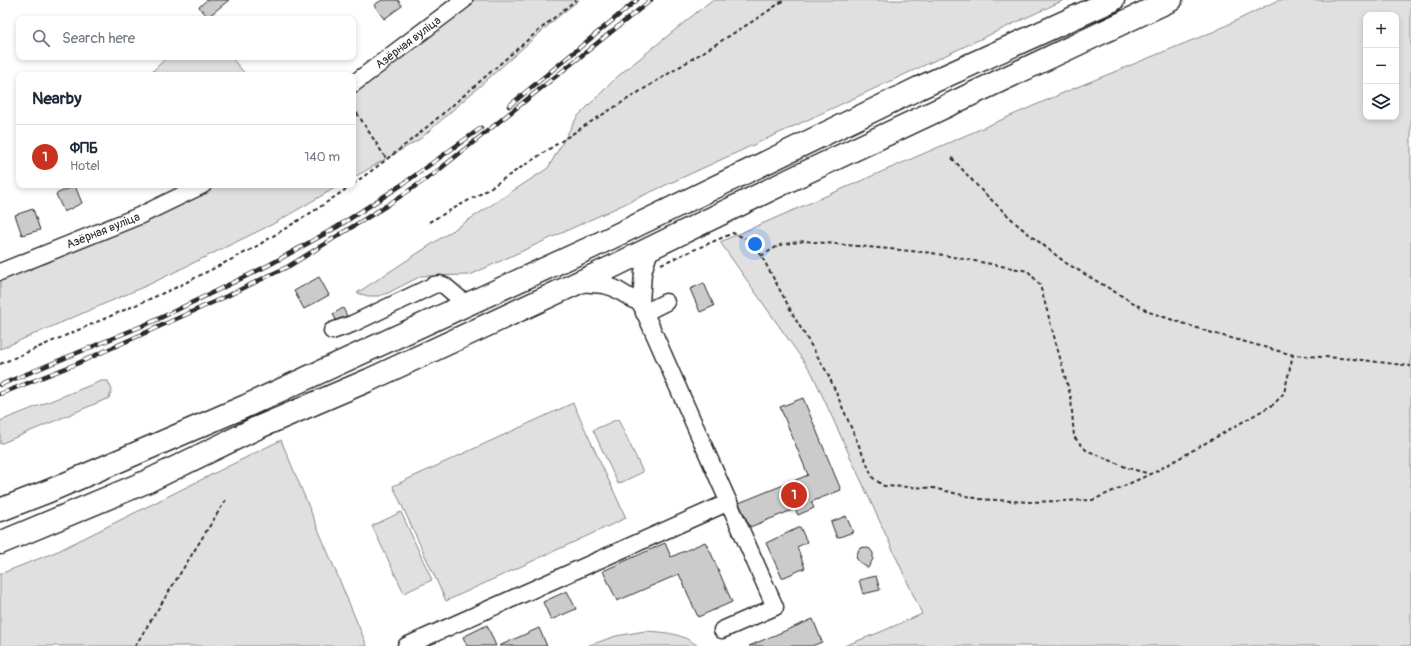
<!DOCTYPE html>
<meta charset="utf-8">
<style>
:root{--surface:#fff;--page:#f6f6f7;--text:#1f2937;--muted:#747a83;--line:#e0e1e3;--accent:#c8321e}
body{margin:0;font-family:Pangolin,sans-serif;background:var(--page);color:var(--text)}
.controls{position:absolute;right:12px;top:12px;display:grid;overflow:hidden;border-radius:8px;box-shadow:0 2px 6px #0003}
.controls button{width:36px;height:36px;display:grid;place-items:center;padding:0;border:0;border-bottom:1px solid var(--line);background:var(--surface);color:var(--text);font:20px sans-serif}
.you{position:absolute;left:755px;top:244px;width:14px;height:14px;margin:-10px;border:3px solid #fff;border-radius:50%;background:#1a73e8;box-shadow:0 0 0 6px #1a73e833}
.badge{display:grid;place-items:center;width:26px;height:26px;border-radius:50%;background:var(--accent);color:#fff;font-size:13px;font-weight:700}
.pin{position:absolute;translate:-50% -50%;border:2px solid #fff;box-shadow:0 1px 4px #0006}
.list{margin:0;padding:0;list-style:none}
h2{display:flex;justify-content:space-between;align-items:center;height:52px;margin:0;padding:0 16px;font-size:17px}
h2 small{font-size:13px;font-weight:400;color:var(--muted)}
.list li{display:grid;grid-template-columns:26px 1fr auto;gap:12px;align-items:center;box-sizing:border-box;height:64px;padding:0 16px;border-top:1px solid var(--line)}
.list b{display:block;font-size:15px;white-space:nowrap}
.list p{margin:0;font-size:13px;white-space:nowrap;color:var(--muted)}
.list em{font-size:13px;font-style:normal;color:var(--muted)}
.icon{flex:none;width:22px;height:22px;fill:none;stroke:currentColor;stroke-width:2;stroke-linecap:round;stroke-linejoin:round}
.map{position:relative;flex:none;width:1411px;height:646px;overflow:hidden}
.search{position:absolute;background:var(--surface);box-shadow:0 2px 6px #0003;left:16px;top:16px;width:340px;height:44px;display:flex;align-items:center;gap:10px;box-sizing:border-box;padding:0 14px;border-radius:8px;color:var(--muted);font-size:15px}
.panel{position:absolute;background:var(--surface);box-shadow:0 2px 6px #0003;left:16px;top:72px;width:340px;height:116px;border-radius:8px}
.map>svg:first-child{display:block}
.green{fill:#e0e0e0;stroke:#868686;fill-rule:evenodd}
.building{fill:#cbcbcb;stroke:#2b2b2b}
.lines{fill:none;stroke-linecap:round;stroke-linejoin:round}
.minor-casing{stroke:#2b2b2b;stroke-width:19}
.highway-casing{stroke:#2b2b2b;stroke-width:25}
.path{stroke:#2b2b2b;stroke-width:2;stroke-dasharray:4 3;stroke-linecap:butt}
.minor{stroke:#fff;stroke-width:16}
.highway{stroke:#fff;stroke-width:22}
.rail-casing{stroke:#2b2b2b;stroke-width:4.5}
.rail{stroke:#fff;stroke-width:3;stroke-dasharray:9;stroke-linecap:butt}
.labels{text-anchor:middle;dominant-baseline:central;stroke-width:3;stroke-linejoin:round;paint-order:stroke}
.street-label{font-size:12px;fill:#2b2b2b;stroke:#fff}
</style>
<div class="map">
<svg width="1411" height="646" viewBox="0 0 1411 646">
<rect width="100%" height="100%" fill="#fff"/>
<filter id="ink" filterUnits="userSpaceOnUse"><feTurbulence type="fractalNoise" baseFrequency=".025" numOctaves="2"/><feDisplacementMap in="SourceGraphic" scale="8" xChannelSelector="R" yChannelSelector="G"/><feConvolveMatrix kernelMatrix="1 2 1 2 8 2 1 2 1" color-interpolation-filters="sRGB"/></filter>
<g filter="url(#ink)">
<path class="green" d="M464 0H579L559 16 420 139 353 178V84Z
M712 0H1064L788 129 470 275 421 276 388 293 379 296H368L357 293 548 168 577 117 618 76Z
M1278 0H1411V646H844L878 633 922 614 812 373 720 242 1077 87 1215 31ZM1366 15H1396V117H1366Z
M169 57H231L246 75H149L164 60Z
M203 185H340L273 224 148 285 0 349V273Z
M101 381H108L112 390 109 398 0 444V421Z
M573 403 626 518 446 601 393 486Z
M618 419 643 472 618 484 593 430Z
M281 440 367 646H0V574L58 551Z
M401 512 432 580 404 593 372 526Z
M645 631C664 632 682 633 698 646H587L616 636Z"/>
<path class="building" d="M207 0H229L208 17 199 7Z
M382 0H398L402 6 384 19 374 5Z
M75 186 82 203 64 212 56 194Z
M33 209 40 230 22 235 15 215Z
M319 277 329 295 304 309 294 291Z
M704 283 714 306 700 312 690 289Z
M343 308 347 316 336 320 333 314Z
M803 398 841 490 811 502 814 508 798 515 795 509 750 527 739 503 808 475 780 407Z
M846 516 853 532 837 538 831 522Z
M800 527 807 542 797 547 805 568 782 578 766 543Z
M705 542 711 553 732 602 698 617 679 574 617 601 603 571 665 543 671 557Z
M864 547 870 549 873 553V559L868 568 859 562 856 557 859 549Z
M876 576 880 590 863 594 859 580Z
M567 591 576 609 551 620 543 602Z
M813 619 822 642 812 646H749Z
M487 625 496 646H467L463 637Z
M539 628 547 646H499Z"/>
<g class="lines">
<defs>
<g id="minor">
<path id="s1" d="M353 84 464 0"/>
<path d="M651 247 643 272 641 304 775 607 722 630"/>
<path id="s2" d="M0 272 139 216 203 185"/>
<path d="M579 283 604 285 614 288 641 304"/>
<path d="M644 313 666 302"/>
<path d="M332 331 352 324 434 285 440 284 445 286 466 304"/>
<path d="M406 646 729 502"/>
</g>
<path id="highway" d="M0 510 49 491 246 406 590 248 919 88 1113 0
M0 543 148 481 257 428 369 380 614 266 794 178 1171 0"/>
</defs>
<use href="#minor" class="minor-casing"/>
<use href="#highway" class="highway-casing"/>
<path class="path" d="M353 107 387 160
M952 158 981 190 1020 227 1066 263 1149 312 1209 332 1293 355 1354 359 1411 366
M353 184C432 129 500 60 576 0
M429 222 482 193 589 123 758 18 784 0
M761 256 780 245 804 241 932 253 1028 271 1040 285 1071 398 1074 437 1086 450 1128 468 1150 474
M661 264 733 233 754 242 796 320 828 374 873 478 884 486 933 488 979 499 1028 502 1093 500 1155 472 1274 404 1284 393 1293 355
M0 364 175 288 252 249 317 209 352 185
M135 646 227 498"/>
<use href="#minor" class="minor"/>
<use href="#highway" class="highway"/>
<defs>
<path id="rail" d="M509 106 637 0
M0 385 154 321 269 265 337 227 403 184 481 128
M0 394 76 364 227 296 289 266 386 206 435 173 651 0"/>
</defs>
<use href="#rail" class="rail-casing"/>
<use href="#rail" class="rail"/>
</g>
</g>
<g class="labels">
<g class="street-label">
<text stroke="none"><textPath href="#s1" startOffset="69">Азёрная вуліца</textPath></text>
<text stroke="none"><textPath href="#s2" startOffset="111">Азёрная вуліца</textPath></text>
</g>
</g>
</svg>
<div class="controls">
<button>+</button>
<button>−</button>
<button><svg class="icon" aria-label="layers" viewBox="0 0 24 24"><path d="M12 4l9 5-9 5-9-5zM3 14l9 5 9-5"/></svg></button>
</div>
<div class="you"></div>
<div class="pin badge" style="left:794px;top:495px">1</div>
<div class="search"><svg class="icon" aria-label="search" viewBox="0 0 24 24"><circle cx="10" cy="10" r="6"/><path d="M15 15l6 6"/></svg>Search here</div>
<section class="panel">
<h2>Nearby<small></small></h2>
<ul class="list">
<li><span class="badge">1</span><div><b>ФПБ</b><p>Hotel</p></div><em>140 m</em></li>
</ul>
</section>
</div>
